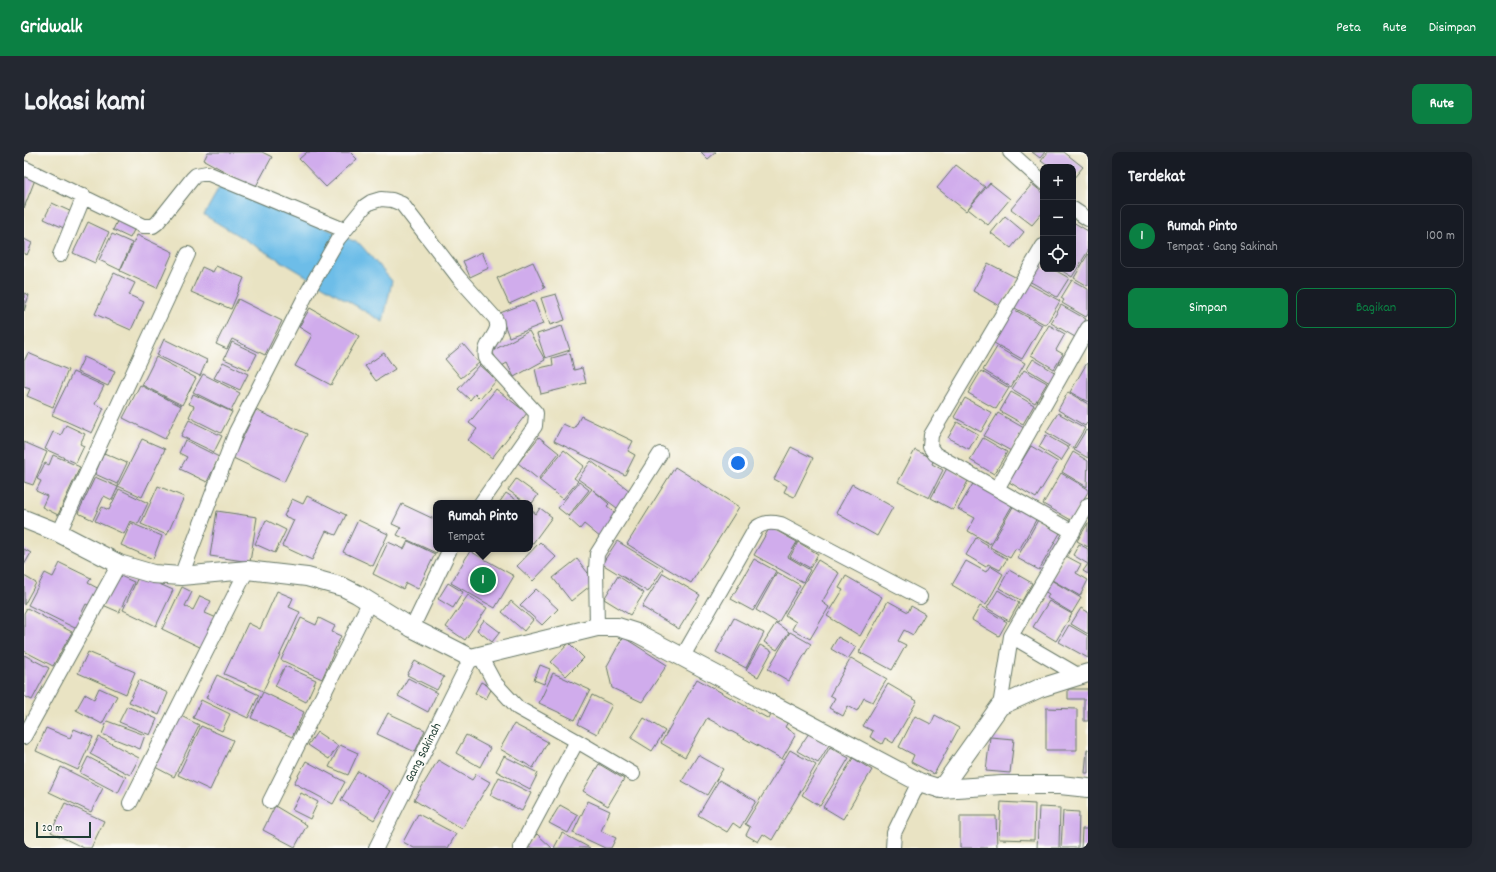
<!DOCTYPE html>
<html lang="id">
<meta charset="utf-8">
<style>
:root{--surface:#171b24;--page:#242831;--text:#f1f3f6;--muted:#9ea1a6;--line:#363941;--accent:#0b8043}
body{margin:0;font-family:Dekko,sans-serif;background:var(--page);color:var(--text)}
.controls{position:absolute;right:12px;top:12px;display:grid;overflow:hidden;border-radius:8px;box-shadow:0 4px 16px #0002}
.controls button{width:36px;height:36px;display:grid;place-items:center;padding:0;border:0;border-bottom:1px solid var(--line);background:var(--surface);color:var(--text);font:20px sans-serif}
.scale{position:absolute;left:12px;bottom:10px;width:55px;box-sizing:border-box;padding-left:4px;border:2px solid #1f3d34;border-top:0;font-size:11px;line-height:14px;white-space:nowrap;color:#1f3d34;-webkit-text-stroke:3px #fdfcf7;paint-order:stroke}
.you{position:absolute;left:714px;top:311px;width:14px;height:14px;margin:-10px;border:3px solid #fff;border-radius:50%;background:#1a73e8;box-shadow:0 0 0 6px #1a73e833}
.badge{display:grid;place-items:center;width:26px;height:26px;border-radius:50%;background:var(--accent);color:#fff;font-size:13px;font-weight:700}
.pin{position:absolute;translate:-50% -50%;border:2px solid #fff;box-shadow:0 1px 4px #0006}
.popup{position:absolute;left:409px;top:348px;width:100px;height:52px;box-sizing:border-box;display:grid;place-content:center;border-radius:8px;background:var(--surface);filter:drop-shadow(0 1px 3px #0005);font-size:13px;white-space:nowrap;color:var(--muted)}
.popup b{font-size:15px;color:var(--text)}
.popup::after{content:'';position:absolute;left:50%;top:100%;margin-left:-8px;border:8px solid transparent;border-top-color:var(--surface)}
.list{margin:0;padding:0;list-style:none}
h2{display:flex;justify-content:space-between;align-items:center;height:52px;margin:0;padding:0 16px;font-size:17px}
h2 small{font-size:13px;font-weight:400;color:var(--muted)}
.list li{display:grid;grid-template-columns:26px 1fr auto;gap:12px;align-items:center;box-sizing:border-box;height:64px;margin:0 8px 8px;padding:0 8px;border:1px solid var(--line);border-radius:8px}
.list b{display:block;font-size:15px;white-space:nowrap}
.list p{margin:0;font-size:13px;white-space:nowrap;color:var(--muted)}
.list em{font-size:13px;font-style:normal;color:var(--muted)}
.actions{display:flex;gap:8px;padding:12px 16px}
.actions a{flex:1;padding:9px 0;border:1px solid var(--accent);border-radius:8px;text-align:center;font-size:14px;color:var(--accent)}
.actions .main{background:var(--accent);color:#fff}
.icon{flex:none;width:22px;height:22px;fill:none;stroke:currentColor;stroke-width:2;stroke-linecap:round;stroke-linejoin:round}
.map{position:relative;flex:none;width:1064px;height:696px;overflow:hidden;border-radius:8px}
header{display:flex;align-items:center;gap:24px;box-sizing:border-box;height:56px;padding:0 20px;background:var(--accent);color:#fff}
header strong{font-size:19px}
nav{display:flex;gap:22px;margin-inline-start:auto;font-size:14px}
.intro{display:flex;align-items:center;justify-content:space-between;box-sizing:border-box;height:96px;padding:0 24px}
h1{margin:0;font-size:28px}
.button{padding:10px 18px;border-radius:8px;background:var(--accent);color:#fff;font-size:14px;font-weight:700}
main{display:flex;gap:24px;padding:0 24px}
aside{flex:1;background:var(--surface);border-radius:8px;box-shadow:0 4px 16px #0002}
.map>svg:first-child{display:block}
.water{fill:#6dbde8;stroke:#467d8e}
.building{fill:#d0acec}
.lines{fill:none;stroke-linecap:round;stroke-linejoin:round}
.minor-casing{stroke:#676;stroke-width:16}
.tertiary-casing{stroke:#676;stroke-width:20}
.minor{stroke:#fff;stroke-width:14}
.tertiary{stroke:#fff;stroke-width:18}
.labels{text-anchor:middle;dominant-baseline:central;stroke-width:3;stroke-linejoin:round;paint-order:stroke}
.street-label{font-size:13px;fill:#1f3d34;stroke:#fdfcf7}
</style>
<header>
<strong>Gridwalk</strong>
<nav><a>Peta</a><a>Rute</a><a>Disimpan</a></nav>
</header>
<div class="intro"><h1>Lokasi kami</h1><a class="button">Rute</a></div>
<main>
<div class="map">
<svg width="1064" height="696" viewBox="0 0 1064 696">
<rect width="100%" height="100%" fill="#fdfcf7"/>
<filter id="ink" filterUnits="userSpaceOnUse"><feTurbulence type="fractalNoise" baseFrequency=".025" numOctaves="2"/><feDisplacementMap in="SourceGraphic" scale="8" xChannelSelector="R" yChannelSelector="G"/><feConvolveMatrix kernelMatrix="1 2 1 2 8 2 1 2 1" color-interpolation-filters="sRGB"/></filter>
<filter id="wash" filterUnits="userSpaceOnUse"><feTurbulence type="fractalNoise" baseFrequency=".012" numOctaves="4" result="noise"/><feDisplacementMap in="SourceGraphic" scale="16" xChannelSelector="R" yChannelSelector="G"/><feGaussianBlur stdDeviation="0.9" result="paint"/><feColorMatrix in="noise" values="0 0 0 0 0 0 0 0 0 0 0 0 0 0 0 0 0 1.4 0 .05"/><feComposite in="paint" operator="in"/></filter>
<g filter="url(#wash)">
<rect width="100%" height="100%" fill="#e9e3c3"/>
<path class="water" d="M199 29 336 92 368 129 359 170 180 63Z"/>
<g id="blocks">
<path class="building" d="M184 0H238L248 5 231 36 180 8Z
M283 0H326L333 7 302 35 275 7Z
M677 0H692L684 7Z
M1008 0H1021L1016 6Z
M1024 0H1040L1059 15 1049 27V15H1025L1017 9Z
M932 13 961 35 942 59 913 36Z
M0 20 12 25 0 56Z
M966 31 986 47 964 73 944 57Z
M1008 32 1019 41V60L1008 73 987 57Z
M28 51 50 61 42 77 20 67Z
M981 64 1000 80 987 96 967 81Z
M94 67 111 76 106 86 89 78Z
M64 70 85 80 71 111 49 101Z
M1049 70 1064 79V99L1048 125 1035 117H1049Z
M88 82 108 91 96 118 75 108Z
M113 83 149 100 133 136 96 119Z
M0 87 8 91 3 103 0 102Z
M458 100 465 116 446 125 439 109Z
M1064 102V134L1050 126Z
M509 110 521 136 485 152 473 126Z
M1016 110 1019 111V117H1029L1045 126 1033 145 1005 129Z
M964 111 993 126 977 155 949 139Z
M192 114 220 126 207 157 167 140 178 115 189 120Z
M90 121 111 131 105 143 120 150 107 178 71 162Z
M1048 128 1064 137V162L1062 165 1038 151 1040 148 1037 146Z
M1003 131 1036 149 1022 173 989 155Z
M0 141 5 143 0 159Z
M532 142 541 168 526 173 517 146Z
M214 147 258 169 241 203 208 187 203 197 192 192Z
M510 148 519 172 485 185 476 161Z
M1037 153 1062 167 1051 185 1027 171Z
M286 156 335 184 307 233 271 214 288 183 275 175Z
M989 157 1018 173 998 207 970 191Z
M1025 173 1041 182 1032 198 1039 202 1030 217 1007 203Z
M538 174 546 198 521 206 513 182Z
M505 179 521 208 490 225 483 211 476 215 468 199Z
M140 187 183 208 176 224 133 203Z
M208 190 233 202 225 218 200 207Z
M439 192 455 211 437 226 421 207Z
M973 195 1001 211 987 235 959 218Z
M4 201 44 218 29 255 3 244 6 237 0 235V209Z
M360 201 371 217 352 229 341 214Z
M546 201 550 218 558 216 562 231 517 242 511 217 529 213 528 206Z
M60 205 91 219 84 234 53 220Z
M132 205 172 226 158 253 118 233Z
M1009 207 1032 221 1026 231 1003 217Z
M199 210 224 222 216 238 190 226Z
M1063 211 1064 212V250L1046 240Z
M456 213 473 228 456 247 451 242 446 248 434 237Z
M1000 218 1023 231 1011 251 988 237Z
M957 219 985 236 972 257 944 241Z
M49 220 80 234 71 252 80 256 68 281 28 263Z
M179 222 216 241 207 259 169 240Z
M116 233 157 254 141 287 99 266Z
M472 237 503 261 468 306 444 288 453 277 445 271Z
M987 240 1010 253 999 272 976 259Z
M1044 240 1064 252V269L1061 274 1034 258Z
M169 242 208 260 197 281 165 265 170 254 165 252Z
M941 246 968 261 957 280 930 265Z
M232 258 283 282 260 330 209 306Z
M974 261 1000 276 987 299 960 284Z
M1034 261 1061 276 1049 296 1022 280Z
M557 264 609 289 604 299 611 303 601 323 530 289 539 272 550 277Z
M165 268 198 284 190 300 157 284Z
M933 270 954 282 945 297 924 286Z
M42 273 61 282 56 292 60 294 52 311 21 297 29 280 37 283Z
M1062 278 1064 279V306L1050 298Z
M1022 283 1045 296 1037 309 1015 295Z
M515 285 535 301 514 327 494 311Z
M959 286 983 300 970 322 946 308Z
M118 287 141 297 118 345 94 334Z
M161 288 195 305 183 330 156 317 163 305 155 301Z
M0 290 23 300 9 333 0 330Z
M1007 294 1034 310 1012 346 985 330Z
M767 295 789 306 770 345 760 340 763 334 750 327Z
M540 298 560 314 550 326 554 329 539 347 515 328Z
M891 298 910 307 908 312 919 318 905 346 874 330Z
M1049 300 1064 309 1063 335 1038 320Z
M80 301 103 311 93 332 71 322Z
M29 303 56 315 34 363 18 355 23 344 12 339 17 329 13 327 21 311 25 313Z
M567 309 610 342 597 359 569 338 585 352 583 354 595 364 577 386 560 372 556 377 544 366 568 337 554 327Z
M651 315 715 355 667 431 603 392Z
M923 316 945 327 929 358 907 346Z
M1037 321 1064 337V340L1047 368 1019 352Z
M71 325 94 335 88 348 80 344 69 368 54 361Z
M492 327 514 343 506 354V351H502L484 338Z
M555 330 565 338 544 364 534 356Z
M950 330 989 352 966 392 944 379 951 366 934 357Z
M828 332 869 355 853 384 812 361Z
M134 334 160 345 143 383 117 372Z
M95 337 124 351 114 372 106 369 100 382 71 369 78 355 85 358Z
M482 341 497 351H475Z
M283 344 322 363 312 383 302 379 288 408 258 394 270 368 260 364 268 347 279 352Z
M378 352 412 368V397H414L412 401 373 383 377 376 368 372Z
M990 353 1013 366 995 398 992 396 986 406 966 395Z
M516 356 528 365 506 395V357L512 362Z
M193 359 233 365 226 410 186 404Z
M242 368 262 378 251 401 231 392Z
M334 368 364 382 349 414 319 400Z
M1014 368 1036 381 1015 418 993 406Z
M107 371 138 384 129 407 97 393Z
M1064 371V395L1053 389Z
M746 375 773 390 764 405 786 418 779 430 730 403Z
M952 386 964 393 963 395 983 407 976 418 964 412 962 415 942 403Z
M384 389 411 402 394 437 382 431 379 437 349 422 364 390 380 397Z
M593 389 639 417 624 440 578 412Z
M516 390 532 405 509 429 493 414Z
M774 390 794 402 786 416 766 405Z
M1055 392 1064 397V422L1059 419 1064 412 1049 403Z
M0 397 7 401 0 413Z
M446 399 490 424 471 456 427 431Z
M1042 404 1057 412 1052 421 1064 428 1056 444 1028 428Z
M553 407 571 430 547 449 529 426Z
M730 407 752 419 729 459 707 447Z
M794 408 815 421 798 450 805 455 786 487 768 477 772 470 761 463Z
M942 409 962 420 966 414 979 422 962 453 928 433Z
M36 411 67 426 64 431 77 438 68 455 62 452 55 466 60 468 55 478 4 453 21 421 29 425Z
M985 418 1008 431 998 449 975 436Z
M753 420 776 433 754 471 732 458Z
M639 421 676 443 655 477 618 455Z
M94 423 110 430 95 460 79 453Z
M115 423 149 438 132 474 99 458Z
M0 424 12 431 0 453Z
M594 424 620 441 606 463 580 447Z
M822 424 858 445 836 484 803 464 819 438 815 436Z
M1027 428 1057 446 1048 461 1023 446 1025 442 1020 439Z
M424 431 439 440 429 456 414 447Z
M158 435 168 440 161 454 169 458 176 444 187 449 181 461 195 467 180 497 138 477Z
M512 437 534 457 518 473 496 453Z
M974 438 995 451 985 469 963 456Z
M253 439 269 446 265 455 276 460 239 539 200 522 224 471 236 477Z
M444 443 463 456 441 488 422 475Z
M487 449 509 468 500 479 478 460Z
M864 449 884 460 887 454 901 462 889 483 880 478 874 489 882 493 868 518 835 500Z
M1025 449 1048 462 1032 489 1009 475Z
M956 454 983 470 975 484 948 468Z
M3 456 48 480 29 514 0 499V461Z
M1057 456 1064 460V482L1047 472Z
M277 466 292 473 295 466 311 474 308 480 317 484 298 527 257 508Z
M710 466 740 481 722 516 692 500Z
M460 468 476 480 468 490 453 478Z
M752 471 765 480 753 498 740 490Z
M1045 473 1064 484V506L1035 490Z
M766 480 787 492 765 529 744 517Z
M599 485 643 513 618 550 588 536 583 514Z
M814 485 832 495 824 507 807 497Z
M545 491 560 506 542 524 527 510Z
M736 493 748 499 734 525 722 518Z
M64 500 111 520 102 542 54 521Z
M0 503 25 516 8 548 0 544Z
M827 506 863 527 849 550 840 546 833 559 824 554 819 564 805 556 811 546 806 543Z
M391 509 420 525 413 538 383 523Z
M516 513 526 517 520 532 510 528Z
M261 514 292 528 282 550 251 534Z
M529 521 566 538 551 568 515 551Z
M193 523 235 543 224 566 182 546Z
M384 526 413 541 404 560 374 544Z
M673 527 745 567 748 561 764 570 761 575 772 582 758 607 683 566 661 605 637 591Z
M115 528 144 541 135 563 105 550Z
M457 530 468 536 462 547 451 541Z
M864 532 893 549 869 591 861 586 858 592 846 585 849 579 839 574Z
M75 536 93 544 78 572 52 558 61 542 70 547Z
M1044 537H1064V569H1060V547H1044Z
M239 540 280 560 268 585 227 566Z
M568 543 588 553 573 582 554 572Z
M177 548 206 562 198 579 169 566Z
M103 554 133 567 126 583 95 570Z
M1022 556 1053 557V598H1022Z
M364 561 401 578 391 600 353 582Z
M155 563 175 573 150 625 131 615Z
M911 563 935 576 910 622 887 610 890 603 875 595 891 564 907 572Z
M620 566 641 579 628 599 607 586Z
M83 569 121 583 116 597 78 582Z
M490 572 524 590 509 616 476 597Z
M177 574 209 588 186 638 154 623Z
M22 576 46 586 50 577 69 585 54 618 12 599Z
M293 580 314 594 305 607 284 593Z
M785 581 805 593 794 611 773 599Z
M442 583 466 596 456 615 432 601Z
M75 585 115 606 106 623 66 602Z
M966 585 990 587 986 621 962 619Z
M316 593 334 601 324 623 305 615Z
M806 595 825 606 796 654 778 643Z
M1063 597H1064V621H1061Z
M766 598 792 613 748 688 739 682 734 690 722 683 726 675 721 672Z
M674 603 699 617 683 643 658 629Z
M480 604 514 621 506 637 472 619Z
M64 605 102 625 94 641 56 621Z
M829 606 848 618 819 667 799 655Z
M414 608 448 628 452 622 466 630 438 677 390 648Z
M282 609 321 630 309 652 270 631Z
M575 612 600 627 584 654 559 639Z
M37 615 79 636 67 660 25 640Z
M334 619 367 639 350 668 317 648Z
M475 625 507 641 498 659 466 643Z
M695 628 732 649 716 676 709 671 703 680 674 663Z
M277 641 294 650 286 667 268 658Z
M564 649 586 659 577 679 592 686 587 696H581L549 681Z
M977 650 1011 652 1010 688 975 687Z
M41 651 80 669 67 696H60L27 680Z
M536 653 554 663 544 681 525 671Z
M251 654 283 673 271 695 239 678Z
M1015 655 1036 656 1035 696H1013Z
M1039 659 1055 660 1054 696H1037Z
M394 662 432 682 424 696H390L379 690Z
M936 664H972L973 696H936Z
M1058 677H1064V696H1057Z
M538 681 566 696H530Z
M513 682 528 696H500Z"/>
</g>
</g>
<g filter="url(#ink)">
<use href="#blocks" fill-opacity="0" stroke="#676" stroke-width="1"/>
<g class="lines">
<defs>
<path id="minor" d="M986 0 1019 30
M0 16 119 74H129L133 71 168 27 172 23 183 21 320 78
M1049 57 1064 67
M1019 94 907 283 906 295 911 302 1049 380
M36 103 60 44
M973 337 1064 176
M35 381 164 102
M157 424 212 280 283 141 314 87 341 54 347 50 357 47 368 48 378 52 435 126 471 166C480 181 458 190 462 206L512 261 511 274 457 351
M573 475 572 417 573 402 636 302
M388 476 426 397
M987 484 1057 525
M456 504 470 530 494 556 553 589 496 696
M659 504 732 376C740 370 747 370 757 372L896 445
M976 554 987 484 1064 353
M0 585 95 412
M553 589 609 622
M246 649 346 449
M106 651 223 418
M352 696 447 506
M869 696 870 681 895 630"/>
<path id="tertiary" d="M0 367 35 381 95 412 129 422 157 424 223 418 283 425 319 435 333 442 388 476 447 506 573 475H594L613 481 895 630 917 637 978 633H1036L1064 636
M917 637 976 554 1016 536 1064 521"/>
</defs>
<use href="#minor" class="minor-casing"/>
<use href="#tertiary" class="tertiary-casing"/>
<use href="#minor" class="minor"/>
<use href="#tertiary" class="tertiary"/>
</g>
</g>
<g class="labels">
<g class="street-label">
<text transform="translate(400 601) rotate(-63)">Gang Sakinah</text>
</g>
</g>
</svg>
<div class="controls">
<button>+</button>
<button>−</button>
<button><svg class="icon" aria-label="locate" viewBox="0 0 24 24"><circle cx="12" cy="12" r="6"/><path d="M12 2v4M12 18v4M2 12h4M18 12h4"/></svg></button>
</div>
<div class="scale">20 m</div>
<div class="you"></div>
<div class="pin badge" style="left:459px;top:428px">1</div>
<div class="popup"><b>Rumah Pinto</b>Tempat</div>
</div>
<aside>
<h2>Terdekat<small></small></h2>
<ul class="list">
<li><span class="badge">1</span><div><b>Rumah Pinto</b><p>Tempat · Gang Sakinah</p></div><em>100 m</em></li>
</ul>
<div class="actions"><a class="main">Simpan</a><a>Bagikan</a></div>
</aside>
</main>
